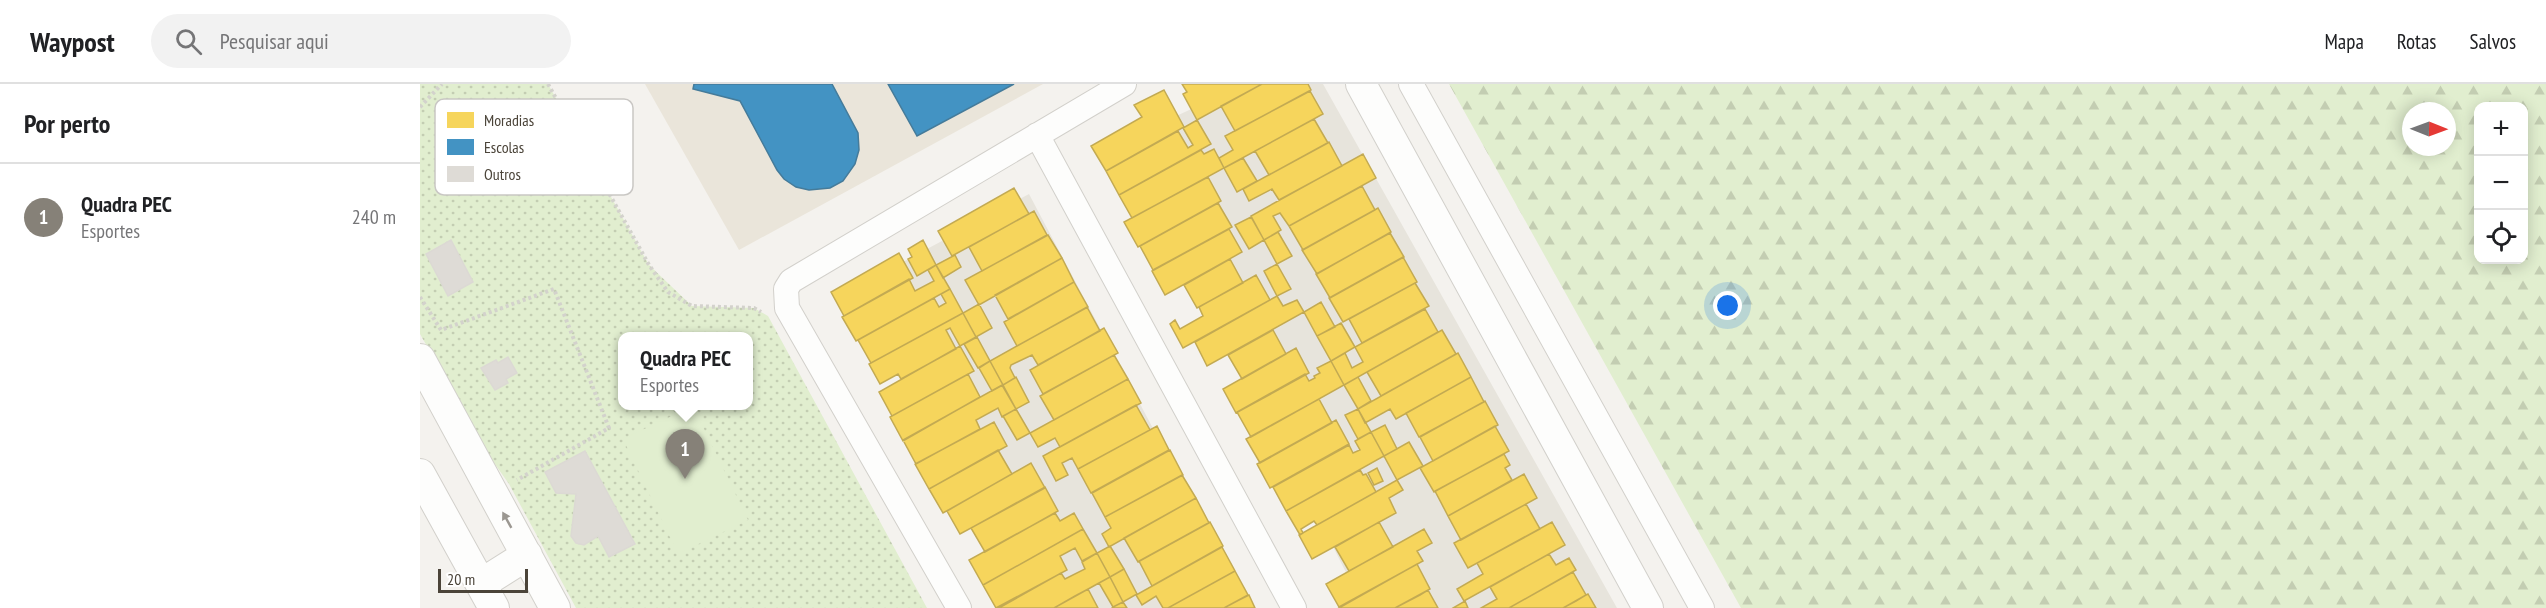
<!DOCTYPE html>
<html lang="pt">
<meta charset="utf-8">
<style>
:root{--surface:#fff;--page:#f2f2f2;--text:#202124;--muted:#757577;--line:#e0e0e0;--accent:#868178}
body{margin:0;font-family:"PT Sans Narrow",sans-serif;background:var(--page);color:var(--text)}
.controls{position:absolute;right:18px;top:18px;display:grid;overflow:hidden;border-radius:12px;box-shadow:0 3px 15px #0003}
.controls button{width:54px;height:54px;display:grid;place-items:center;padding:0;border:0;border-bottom:2px solid var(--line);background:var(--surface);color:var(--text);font:30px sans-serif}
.compass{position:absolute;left:1982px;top:18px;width:54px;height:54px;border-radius:50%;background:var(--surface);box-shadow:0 3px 15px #0003;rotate:91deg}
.scale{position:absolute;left:18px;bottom:15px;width:90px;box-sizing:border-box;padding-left:6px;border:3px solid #4b4439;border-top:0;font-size:16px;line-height:21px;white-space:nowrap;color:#4b4439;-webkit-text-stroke:4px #fff;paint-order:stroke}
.you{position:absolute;left:1308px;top:222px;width:21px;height:21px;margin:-15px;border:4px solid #fff;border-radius:50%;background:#1a73e8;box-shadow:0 0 0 9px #1a73e833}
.badge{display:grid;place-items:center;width:39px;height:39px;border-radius:50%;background:var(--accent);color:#fff;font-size:20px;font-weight:700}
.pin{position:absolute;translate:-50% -50px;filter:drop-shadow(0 2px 3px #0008)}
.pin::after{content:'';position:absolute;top:32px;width:21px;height:18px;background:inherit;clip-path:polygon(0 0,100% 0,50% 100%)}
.popup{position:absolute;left:198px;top:248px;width:135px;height:78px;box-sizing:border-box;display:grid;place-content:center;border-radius:12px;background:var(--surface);filter:drop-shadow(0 2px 4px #0005);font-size:20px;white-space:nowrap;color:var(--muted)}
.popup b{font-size:22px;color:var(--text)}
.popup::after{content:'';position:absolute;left:50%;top:100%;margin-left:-12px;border:12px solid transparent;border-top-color:var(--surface)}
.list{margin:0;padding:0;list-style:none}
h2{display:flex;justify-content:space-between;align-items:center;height:78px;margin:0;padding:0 24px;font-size:26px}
h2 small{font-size:20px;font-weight:400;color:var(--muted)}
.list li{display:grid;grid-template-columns:39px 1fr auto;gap:18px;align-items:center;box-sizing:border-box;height:108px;padding:0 24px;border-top:2px solid var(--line)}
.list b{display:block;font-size:22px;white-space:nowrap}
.list p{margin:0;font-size:20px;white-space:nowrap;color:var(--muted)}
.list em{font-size:20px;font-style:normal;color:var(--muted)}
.icon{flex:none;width:33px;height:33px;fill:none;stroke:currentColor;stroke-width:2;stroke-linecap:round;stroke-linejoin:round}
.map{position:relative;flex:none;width:2126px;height:524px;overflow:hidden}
header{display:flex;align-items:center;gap:36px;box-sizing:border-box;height:84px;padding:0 30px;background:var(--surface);border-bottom:2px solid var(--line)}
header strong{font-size:28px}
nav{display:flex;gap:33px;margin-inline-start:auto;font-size:21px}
.search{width:420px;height:54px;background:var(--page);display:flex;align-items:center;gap:15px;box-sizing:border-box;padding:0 21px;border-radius:33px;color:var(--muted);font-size:22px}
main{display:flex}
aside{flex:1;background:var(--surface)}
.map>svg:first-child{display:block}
.residential{fill:#e7e4dc}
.education{fill:#eae5da}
.grass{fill:url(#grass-dots);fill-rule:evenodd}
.forest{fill:url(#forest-firs);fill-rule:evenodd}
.garden{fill:#e1eecf}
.homes{fill:#f6d55c;stroke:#c3aa52;stroke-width:1.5}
.schools{fill:#4393c3;stroke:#457b9a;stroke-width:1.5}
.building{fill:#dedbd6;stroke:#dcd9d4;stroke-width:1.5}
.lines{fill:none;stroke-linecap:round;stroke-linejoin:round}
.minor-casing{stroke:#d2d0cb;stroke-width:26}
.tertiary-casing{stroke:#d2d0cb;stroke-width:32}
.path{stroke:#d3d2cc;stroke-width:4;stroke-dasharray:3 3;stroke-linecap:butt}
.minor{stroke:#fdfdfc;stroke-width:24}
.tertiary{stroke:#fdfdfc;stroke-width:30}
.oneway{fill:#9b9791}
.key{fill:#fff;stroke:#c9c7c4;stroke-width:1.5}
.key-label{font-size:16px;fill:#4b4439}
</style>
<header>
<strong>Waypost</strong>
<div class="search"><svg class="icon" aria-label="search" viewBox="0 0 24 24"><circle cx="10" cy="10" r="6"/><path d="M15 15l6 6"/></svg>Pesquisar aqui</div>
<nav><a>Mapa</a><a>Rotas</a><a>Salvos</a></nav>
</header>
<main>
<aside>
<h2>Por perto<small></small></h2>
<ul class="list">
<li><span class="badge">1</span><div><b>Quadra PEC</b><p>Esportes</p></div><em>240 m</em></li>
</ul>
</aside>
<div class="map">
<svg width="2126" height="524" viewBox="0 0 2126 524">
<defs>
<pattern id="grass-dots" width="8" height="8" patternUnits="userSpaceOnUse" patternTransform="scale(1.5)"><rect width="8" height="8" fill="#e1eecf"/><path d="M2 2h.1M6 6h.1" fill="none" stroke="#c3cdb2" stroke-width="1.8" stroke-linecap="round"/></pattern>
<pattern id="forest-firs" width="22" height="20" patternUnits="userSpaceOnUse" patternTransform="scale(1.5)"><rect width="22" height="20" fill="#e1eecf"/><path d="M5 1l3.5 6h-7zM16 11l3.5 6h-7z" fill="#c3cdb2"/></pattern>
</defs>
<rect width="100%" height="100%" fill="#f4f2ee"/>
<path class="residential" d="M825 0H903L1197 524H944L707 55Z
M609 110 828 524H609L444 199Z"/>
<path class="education" d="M225 0H623L319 166Z"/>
<path class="grass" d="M0 0H128L229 181 272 222 334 224 348 232 507 524H156L89 400 72 376 0 250ZM202 252H328V322H202Z"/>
<path class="forest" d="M1029 0H2126V524H1321ZM2058 22H2104V176H2058ZM1991 27H2027V63H1991Z"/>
<path class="garden" d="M273 322 328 436 258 470 203 355Z"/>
<path class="homes" d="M762 0H842L777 36 763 10 767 8Z
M842 0H888L891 6 815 47 801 22Z
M744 6 764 43 686 87 671 62 722 33 714 21Z
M890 7 903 30 804 84 799 74 813 66 805 52Z
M894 35 908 59 849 91 835 67Z
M777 36 791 60 699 111 686 87 758 47 768 64 773 61 763 44Z
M909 58 922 82 859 116 852 105 829 117 823 105Z
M794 65 804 84 712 134 699 111 781 66 784 70Z
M943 70 956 94 869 142 860 129 853 132 861 146 844 156 831 132Z
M823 74 837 97 817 108 804 84Z
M788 93 801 117 718 163 704 138Z
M942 102 955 126 883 166 869 142Z
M594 104 609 130 532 172 518 147Z
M798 119 812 143 733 186 720 162Z
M958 124 971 148 897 190 882 166Z
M614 127 627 151 562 187 549 163Z
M831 133 844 156 829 165 815 141Z
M809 145 822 168 745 211 732 187Z
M858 148 872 172 857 180 844 156Z
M970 149 984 173 910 214 896 190Z
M628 151 642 174 559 221 545 196Z
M503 156 516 181 497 192 488 175 492 173 488 165Z
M479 169 493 194 424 232 411 208Z
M535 171 541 183 523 194 516 181Z
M983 173 997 198 923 238 909 214Z
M642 174 654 198 588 235 575 211Z
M810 175 823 199 777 224 764 201Z
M857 180 871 205 857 212 844 187Z
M516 181 530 205 436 257 422 233 489 195 495 207 514 197 508 186Z
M836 191 850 216 763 264 750 240 755 236 760 245 783 232 779 223Z
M654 198 668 223 597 262 584 238Z
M995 199 1009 222 942 259 929 235Z
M530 205 543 229 451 279 438 256 514 214 519 223 526 219 521 210Z
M857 212 863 222 877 216 884 228 787 282 775 258Z
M901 218 915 243 897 252 884 228Z
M559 220 572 244 556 253 543 229Z
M667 223 680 247 618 281 612 271 591 281 590 284 595 294 583 301 570 277Z
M1005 225 1018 248 924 301 911 277 925 269 932 284 943 278 935 263Z
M543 229 556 253 540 262 530 244 526 246 536 265 481 295 478 290 460 300 449 280Z
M921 239 935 263 911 277 897 252Z
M684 244 698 269 623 310 610 286Z
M853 246 866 270 822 295 808 271Z
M1022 246 1036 270 961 312 947 288Z
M557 253 570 277 558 284 544 260Z
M540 262 554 287 472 332 459 308Z
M876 264 889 289 816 329 803 305Z
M1038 269 1051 293 976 335 970 325 945 339 938 325Z
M694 271 708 295 634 336 620 312Z
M570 277 583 301 572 307 559 284Z
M911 277 924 301 831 353 817 328 885 290 889 297 895 294 894 292 900 289 897 284Z
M548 290 560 313 483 357 470 333Z
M596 293 609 318 596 325 583 301Z
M938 293 951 317 938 325 924 301Z
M1051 293 1064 318 999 353 986 329Z
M708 295 721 319 640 363 635 354 618 363 610 349Z
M582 301 596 325 582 333 578 324 556 336 560 345 496 380 483 356Z
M899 315 912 339 840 379 826 355Z
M1065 317 1078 341 1013 377 1000 353Z
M716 321 730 346 658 385 652 374 642 379 648 391 636 397 623 372Z
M596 325 610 349 597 356 583 332Z
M938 325 951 348 938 355 925 331Z
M916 336 929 360 850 404 837 380Z
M574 338 587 362 509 405 495 380Z
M965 341 977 365 964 372 951 348Z
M737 342 749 366 671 409 658 385Z
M1075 342 1089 367 1014 408 1000 384Z
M951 348 964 372 866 427 853 403 929 361 933 369 940 366 935 357Z
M989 358 1003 382 977 396 964 372Z
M578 366 592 390 523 429 509 405Z
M750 366 763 391 685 433 672 409Z
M1084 370 1090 381 1085 384 1092 396 1028 432 1015 407Z
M611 379 625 404 540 450 527 427Z
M957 384 963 397 954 401 948 389Z
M940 386 943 391 946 390 956 408 897 441 894 437 881 445 883 449 880 451 866 427Z
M1104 390 1117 414 1041 456 1028 432Z
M762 391 776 414 689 463 682 450 691 444 685 433Z
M977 396 983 406 969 414 976 429 892 475 879 451Z
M625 403 638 427 565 468 551 444Z
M776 414 789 439 718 478 704 454Z
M1106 420 1120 445 1048 484 1034 459Z
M635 429 640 437 654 429 663 445 563 501 549 476Z
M790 438 803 462 732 502 719 477Z
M959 438 973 463 929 487 915 463Z
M1132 438 1145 461 1044 517 1037 505 1063 490 1057 479Z
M663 445 677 469 662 477 655 464 640 472 647 486 576 524 563 501Z
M1004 445 1012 459 997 467 1003 477 919 523 906 500Z
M690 462 704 485 690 493 677 469Z
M802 463 815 487 748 524H743L736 512 722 521 716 511Z
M677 469 690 493 679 499 634 524H579L641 489 645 495 665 485 662 478Z
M1129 470 1136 481 1149 474 1156 486 1089 524H1061L1077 515 1070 503Z
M997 480 1010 505 975 524H919Z
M704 485 717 510 703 518 690 493Z
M815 487 828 511 804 524H748Z
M1153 488 1166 511 1156 517 1143 524H1089Z
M690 493 703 518 693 523 679 499Z
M668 505 678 524H634L655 512Z
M1008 506 1018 524H975L1000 511Z
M1168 510 1176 524H1143L1166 511Z
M829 511 835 524H804L819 516Z
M1045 517 1048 524H1033Z
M703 518 707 524H692L693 523Z"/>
<path class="schools" d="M274 0H412L438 49 439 66 435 80 423 97 410 104 389 106 376 103 364 95 357 86 320 17 273 5Z
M468 0H594L497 52Z"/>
<path class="building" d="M31 156 53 198 28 212 6 170Z
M88 273 97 289 86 295 88 299 75 306 61 284 76 276 78 279Z
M165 367 215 460 189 473 178 452 164 461 156 459 151 452 156 410 136 409 125 388Z"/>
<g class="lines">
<defs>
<path id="minor" d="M991 0 1282 524
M617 51 874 524
M539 524 367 224 366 205 371 197 704 0"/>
<path id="tertiary" d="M941 0 1228 524
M0 275 135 524
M0 390 74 524
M61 500 107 471"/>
</defs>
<use href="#minor" class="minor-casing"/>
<use href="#tertiary" class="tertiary-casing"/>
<path class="path" d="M128 0 229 181 248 208 272 222 334 224 341 228
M0 23 22 0
M0 213 21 246 134 205 189 344 97 396"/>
<use href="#minor" class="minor"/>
<use href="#tertiary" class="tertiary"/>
</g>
<defs><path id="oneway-solid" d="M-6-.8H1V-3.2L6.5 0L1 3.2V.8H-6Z" transform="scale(1.5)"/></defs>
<use class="oneway" href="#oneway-solid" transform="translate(87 436) rotate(-119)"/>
<rect x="15" y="15" width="198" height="96" rx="9" class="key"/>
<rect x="27" y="28" width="27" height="16" fill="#f6d55c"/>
<rect x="27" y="55" width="27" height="16" fill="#4393c3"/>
<rect x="27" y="82" width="27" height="16" fill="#dedbd6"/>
<g class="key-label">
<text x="64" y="42">Moradias</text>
<text x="64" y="69">Escolas</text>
<text x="64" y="96">Outros</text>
</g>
</svg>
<div class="controls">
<button>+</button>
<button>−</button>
<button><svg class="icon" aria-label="locate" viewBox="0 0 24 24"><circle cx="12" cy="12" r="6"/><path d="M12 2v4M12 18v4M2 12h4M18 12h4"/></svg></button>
</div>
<svg class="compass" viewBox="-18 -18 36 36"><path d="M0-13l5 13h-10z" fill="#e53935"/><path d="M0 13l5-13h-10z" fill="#757577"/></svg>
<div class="scale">20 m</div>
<div class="you"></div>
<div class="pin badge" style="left:265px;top:395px">1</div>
<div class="popup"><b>Quadra PEC</b>Esportes</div>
</div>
</main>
